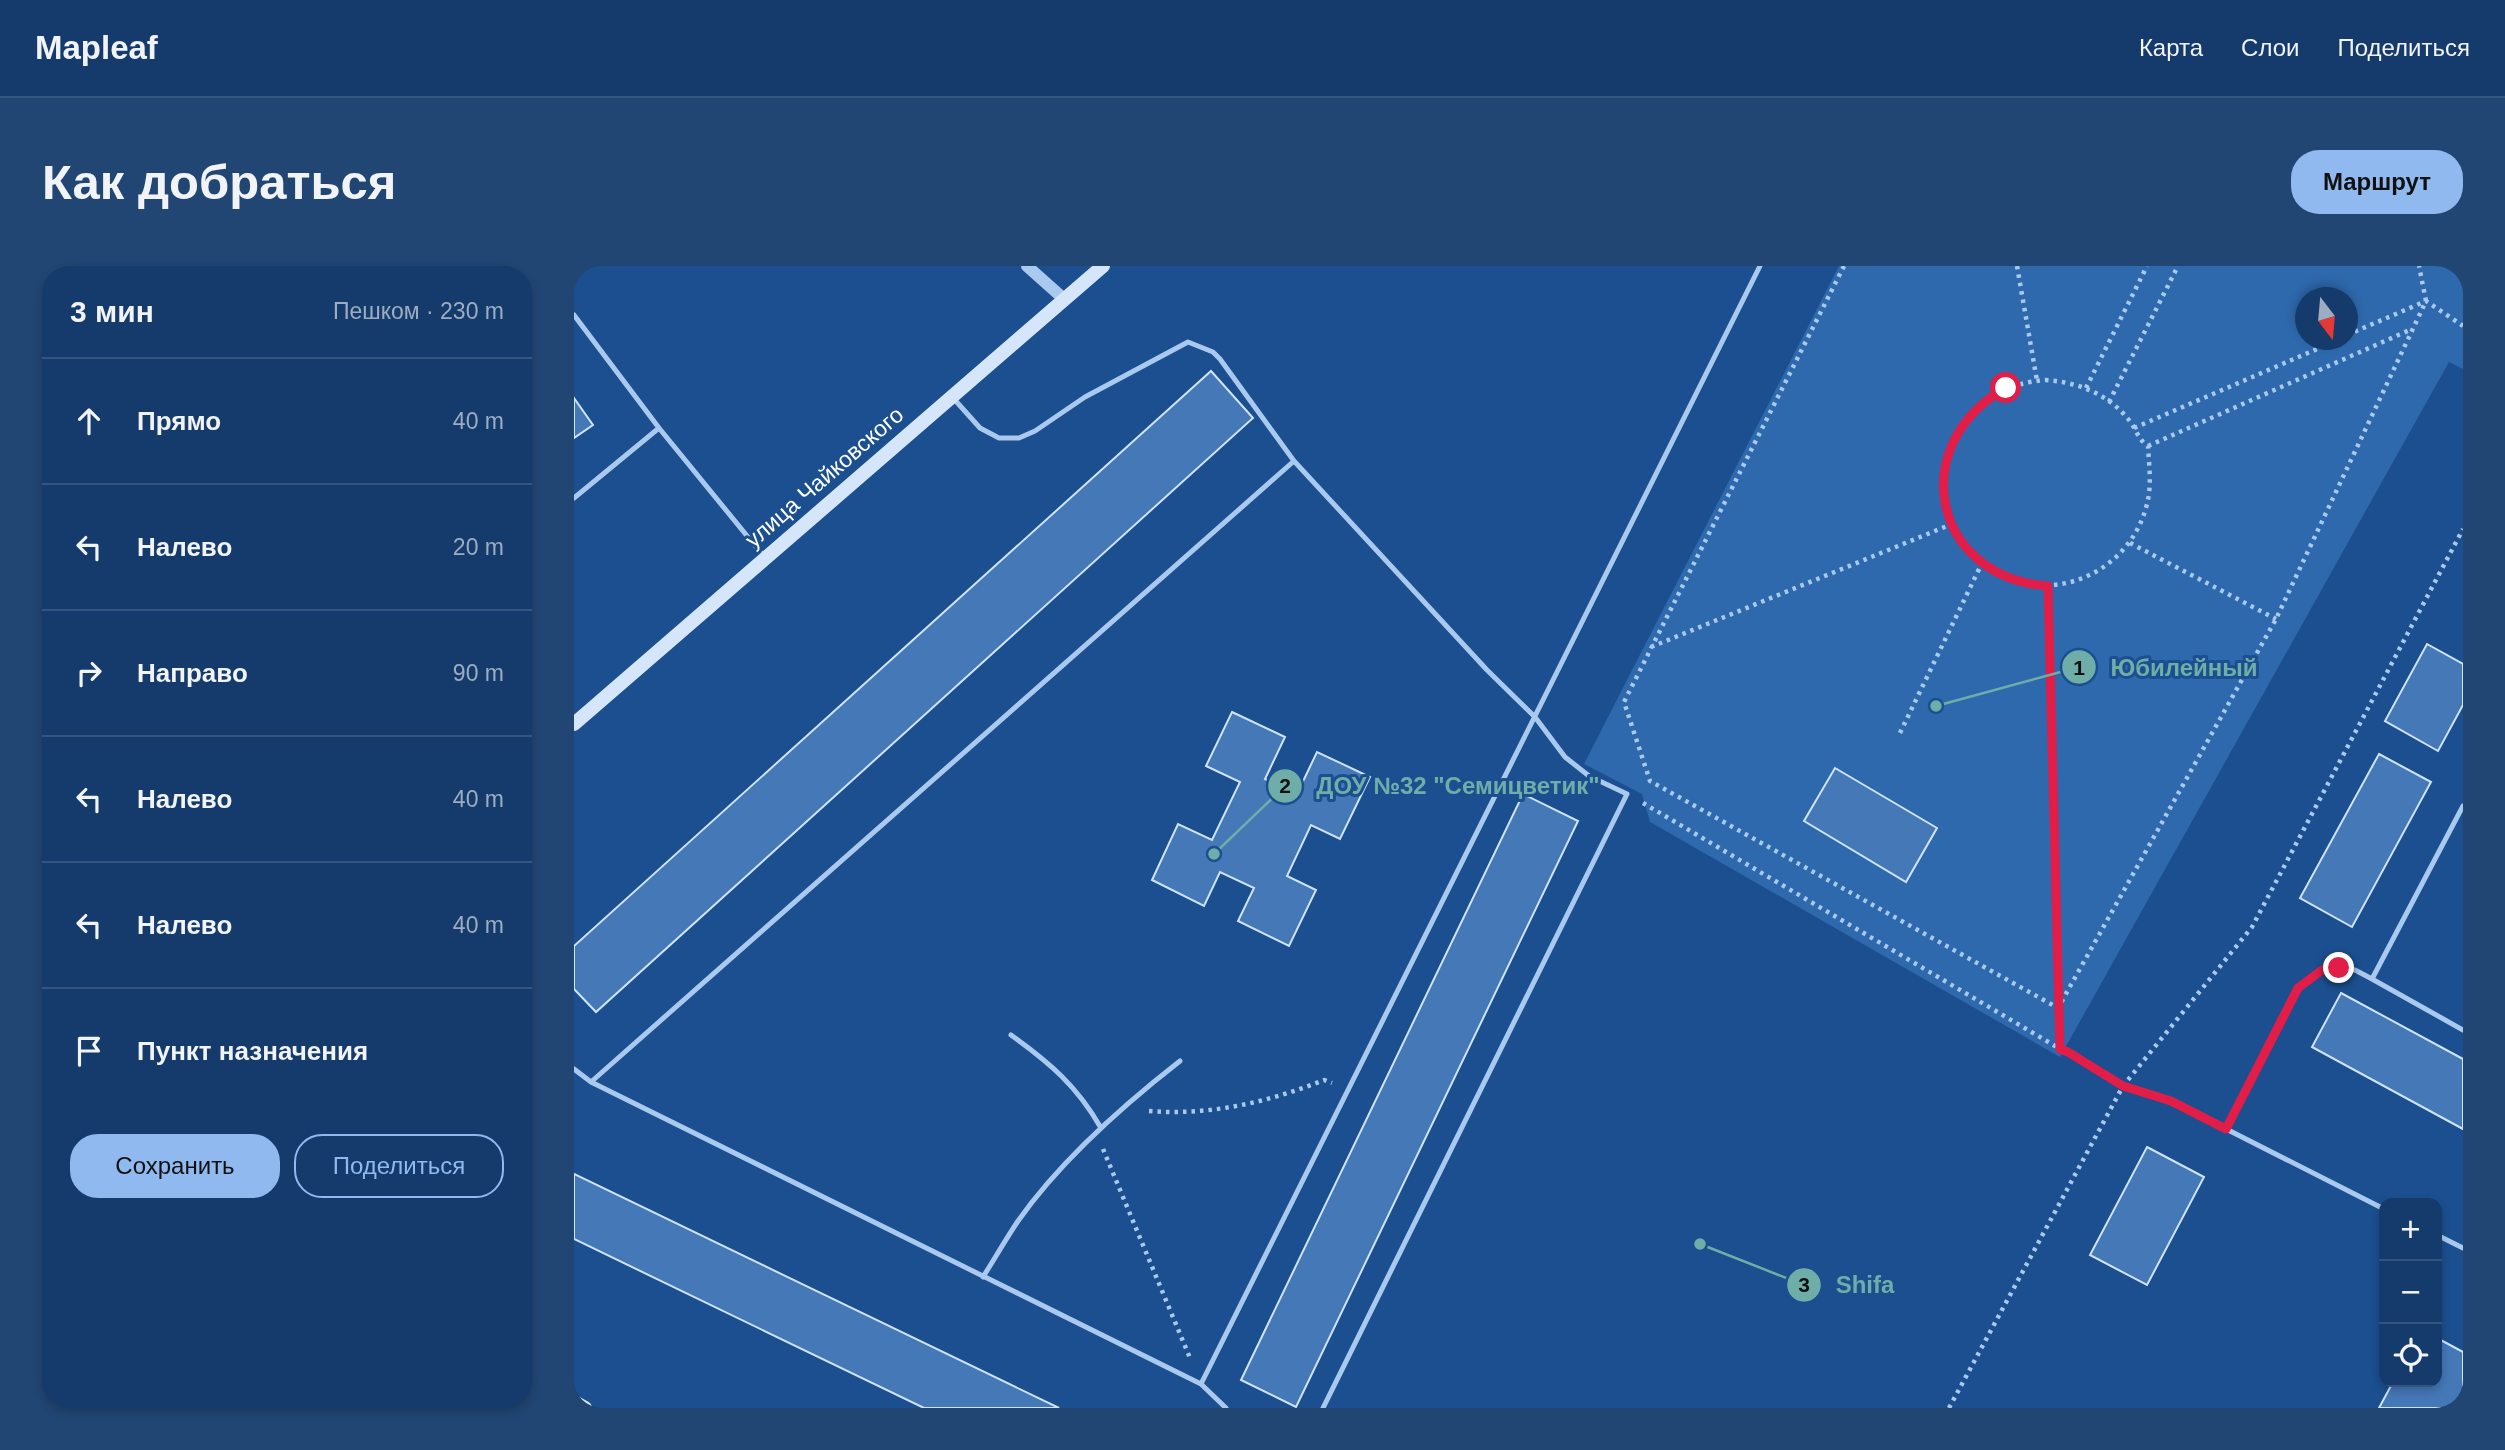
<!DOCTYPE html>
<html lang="ru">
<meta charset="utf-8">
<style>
:root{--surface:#143b6b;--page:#214673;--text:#f1f3f6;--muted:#9dadc1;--line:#33557e;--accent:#90b9f0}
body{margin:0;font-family:Arial,sans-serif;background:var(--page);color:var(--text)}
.controls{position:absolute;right:21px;bottom:21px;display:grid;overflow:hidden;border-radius:14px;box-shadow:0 4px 10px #0003}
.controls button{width:63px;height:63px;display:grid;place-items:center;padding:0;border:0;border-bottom:2px solid var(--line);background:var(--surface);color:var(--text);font:35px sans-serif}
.compass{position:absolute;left:1721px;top:21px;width:63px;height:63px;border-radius:50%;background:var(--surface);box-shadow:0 4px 10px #0003;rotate:164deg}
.stop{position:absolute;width:21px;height:21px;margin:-16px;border:5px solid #e11d48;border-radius:50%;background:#fff}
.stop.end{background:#e11d48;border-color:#fff;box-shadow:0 2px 7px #0008}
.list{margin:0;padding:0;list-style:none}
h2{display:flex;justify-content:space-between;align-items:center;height:91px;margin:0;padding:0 28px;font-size:30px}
h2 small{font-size:23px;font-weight:400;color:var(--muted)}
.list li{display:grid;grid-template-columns:46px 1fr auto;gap:21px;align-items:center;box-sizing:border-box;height:126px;padding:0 28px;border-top:2px solid var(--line)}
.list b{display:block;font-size:26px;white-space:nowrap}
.list em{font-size:23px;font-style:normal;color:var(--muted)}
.actions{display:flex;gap:14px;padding:21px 28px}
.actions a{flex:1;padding:16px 0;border:2px solid var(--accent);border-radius:28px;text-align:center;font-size:24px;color:var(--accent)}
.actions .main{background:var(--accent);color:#111}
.icon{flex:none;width:38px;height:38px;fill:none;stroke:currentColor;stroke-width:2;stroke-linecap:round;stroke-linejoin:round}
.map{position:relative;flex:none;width:1889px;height:1142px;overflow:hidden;border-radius:28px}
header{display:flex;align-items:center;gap:42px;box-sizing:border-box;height:98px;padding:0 35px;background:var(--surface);border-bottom:2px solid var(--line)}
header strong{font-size:33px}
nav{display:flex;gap:38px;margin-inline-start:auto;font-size:24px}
.intro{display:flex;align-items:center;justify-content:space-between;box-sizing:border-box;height:168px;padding:0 42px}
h1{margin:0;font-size:49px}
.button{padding:18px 32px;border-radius:28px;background:var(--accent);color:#111;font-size:24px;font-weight:700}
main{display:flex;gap:42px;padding:0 42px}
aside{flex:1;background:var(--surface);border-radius:28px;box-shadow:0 4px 10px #0003}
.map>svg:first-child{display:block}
.green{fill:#2e69ad;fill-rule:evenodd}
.building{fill:#4478b7;stroke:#cfe3fa;stroke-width:2}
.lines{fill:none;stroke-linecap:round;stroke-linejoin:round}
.path{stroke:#a9c9ee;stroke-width:4.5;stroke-dasharray:3.5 5;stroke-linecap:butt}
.service{stroke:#a9c9ee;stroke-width:5}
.tertiary{stroke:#a9c9ee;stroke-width:12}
.secondary{stroke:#d6e6fa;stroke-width:14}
.route{stroke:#e11d48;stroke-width:9}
.labels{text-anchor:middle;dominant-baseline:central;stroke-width:6;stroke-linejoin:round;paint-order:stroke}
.street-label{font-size:23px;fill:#fff;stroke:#1b4f8f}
.leader{fill:none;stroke:#6fada8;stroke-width:2.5}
.callout-dot{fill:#6fada8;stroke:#1b4f8f;stroke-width:2.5}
.mark-label{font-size:21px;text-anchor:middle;font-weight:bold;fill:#111}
.callout-label{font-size:24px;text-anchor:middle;font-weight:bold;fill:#6fada8;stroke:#1b4f8f;stroke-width:6;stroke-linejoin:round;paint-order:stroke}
</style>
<header>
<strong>Mapleaf</strong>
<nav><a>Карта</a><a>Слои</a><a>Поделиться</a></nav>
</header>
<div class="intro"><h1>Как добраться</h1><a class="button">Маршрут</a></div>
<main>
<aside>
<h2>3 мин<small>Пешком · 230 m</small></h2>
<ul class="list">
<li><svg class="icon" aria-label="ahead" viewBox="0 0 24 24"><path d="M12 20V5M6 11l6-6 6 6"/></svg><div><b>Прямо</b></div><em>40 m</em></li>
<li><svg class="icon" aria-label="left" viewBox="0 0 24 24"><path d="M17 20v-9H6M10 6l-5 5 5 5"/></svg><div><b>Налево</b></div><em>20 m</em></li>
<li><svg class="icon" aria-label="right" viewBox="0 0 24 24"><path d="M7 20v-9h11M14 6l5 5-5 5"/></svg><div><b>Направо</b></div><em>90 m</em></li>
<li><svg class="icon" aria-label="left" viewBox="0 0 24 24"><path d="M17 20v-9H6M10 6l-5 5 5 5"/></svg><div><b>Налево</b></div><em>40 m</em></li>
<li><svg class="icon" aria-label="left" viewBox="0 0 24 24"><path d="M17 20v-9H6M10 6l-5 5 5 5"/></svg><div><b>Налево</b></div><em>40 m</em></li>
<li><svg class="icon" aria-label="arrive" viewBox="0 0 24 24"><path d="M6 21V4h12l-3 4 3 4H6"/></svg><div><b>Пункт назначения</b></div></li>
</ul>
<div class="actions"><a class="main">Сохранить</a><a>Поделиться</a></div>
</aside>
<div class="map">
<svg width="1889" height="1142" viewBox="0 0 1889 1142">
<rect width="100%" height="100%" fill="#1b4f8f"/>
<path class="green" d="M1265 0H1882L1889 4V103L1875 96 1486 791 1076 556 1068 528 1010 498ZM1731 32H1773V74H1731Z"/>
<path class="building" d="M637 105 679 152 22 746 0 723V680Z
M0 132 19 159 0 172Z
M1853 378 1889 398V439L1864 485 1811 455Z
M658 446 711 471 691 513 723 528 743 486 796 511 766 573 737 559 713 610 742 624 715 680 664 655 680 622 646 606 630 640 578 614 604 558 638 574 666 516 632 500Z
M1805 488 1857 516 1778 661 1726 632Z
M1261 502 1363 562 1332 616 1230 555Z
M949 528 1004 555 722 1141 667 1114Z
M1767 727 1889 793V863L1738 781Z
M1573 881 1630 911 1573 1019 1516 989Z
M0 908 485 1142H350L0 973Z
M1863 1072 1889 1086V1142H1805L1819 1116H1863Z"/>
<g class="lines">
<path class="path" d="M1270 0 1050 436 1076 515 1484 742 1702 353 1852 35 1845 0
M1443 0 1463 115
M1773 69 1852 35 1889 60
M1471 114C1505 116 1537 129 1558 158 1563 166 1565 174 1574 180 1575 199 1578 220 1573 238 1553 319 1451 349 1395 284 1382 269 1373 251 1371 232 1369 210 1371 190 1381 170 1399 135 1433 117 1471 114Z
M1512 122 1573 0
M1535 136 1604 0
M1560 162 1764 74
M1574 180 1838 63
M1556 277 1702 353
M1474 320 1486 782
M1077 381 1378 258
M1326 467 1408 297
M1069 537 1549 820 1580 830
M575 845C635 850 695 836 750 814L758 817
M529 883 616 1092
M1375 1142 1549 820 1678 661 1889 263"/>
<path class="service" d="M0 49 85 162
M380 133 406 162 425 172H445L461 165 511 131 614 76 639 86 646 93 720 195 913 404 961 451 991 491 1015 510 1053 528 749 1142
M0 232 85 162 191 292
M1889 540 1798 713 1889 764
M437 769C476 797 503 820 527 862
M0 803 17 816 627 1118 1186 0
M17 816 720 195
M1597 835 1810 943
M1652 863 1724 722 1748 704 1765 702 1781 704 1798 713
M1863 969 1889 982
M409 1011C421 992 432 973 444 955 487 894 547 841 606 795
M627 1118 652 1142"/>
<path class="tertiary" d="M453 0 490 33"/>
<path class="secondary" d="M0 458 529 0
M0 1136 11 1142"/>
</g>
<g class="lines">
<path class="route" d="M1432 122C1331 178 1358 312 1474 320L1486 783 1494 786 1549 820 1597 835 1652 863 1724 722 1748 704 1765 702"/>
</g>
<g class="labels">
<g class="street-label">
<text transform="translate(250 211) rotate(-41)">улица Чайковского</text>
</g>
</g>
<path class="leader" d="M1362 440L1505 401M640 588L711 520M1126 978L1230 1019"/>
<g class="callout-dot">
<circle cx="1362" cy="440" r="7"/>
<circle cx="640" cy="588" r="7"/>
<circle cx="1126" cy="978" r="7"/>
<circle cx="1505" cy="401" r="18"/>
<circle cx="711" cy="520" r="18"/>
<circle cx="1230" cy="1019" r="18"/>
</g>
<g class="mark-label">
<text x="1505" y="409">1</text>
<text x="711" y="527">2</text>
<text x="1230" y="1026">3</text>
</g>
<g class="callout-label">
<text x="1610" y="410">Юбилейный</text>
<text x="884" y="528">ДОУ №32 "Семицветик"</text>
<text x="1291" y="1027">Shifa</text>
</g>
</svg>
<div class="controls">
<button>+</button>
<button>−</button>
<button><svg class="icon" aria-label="locate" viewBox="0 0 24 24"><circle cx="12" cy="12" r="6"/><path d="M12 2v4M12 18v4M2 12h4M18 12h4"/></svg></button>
</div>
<svg class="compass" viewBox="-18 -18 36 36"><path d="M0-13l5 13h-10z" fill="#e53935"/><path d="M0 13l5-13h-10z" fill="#9dadc1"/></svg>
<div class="stop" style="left:1432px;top:122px"></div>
<div class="stop end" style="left:1765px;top:702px"></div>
</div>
</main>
